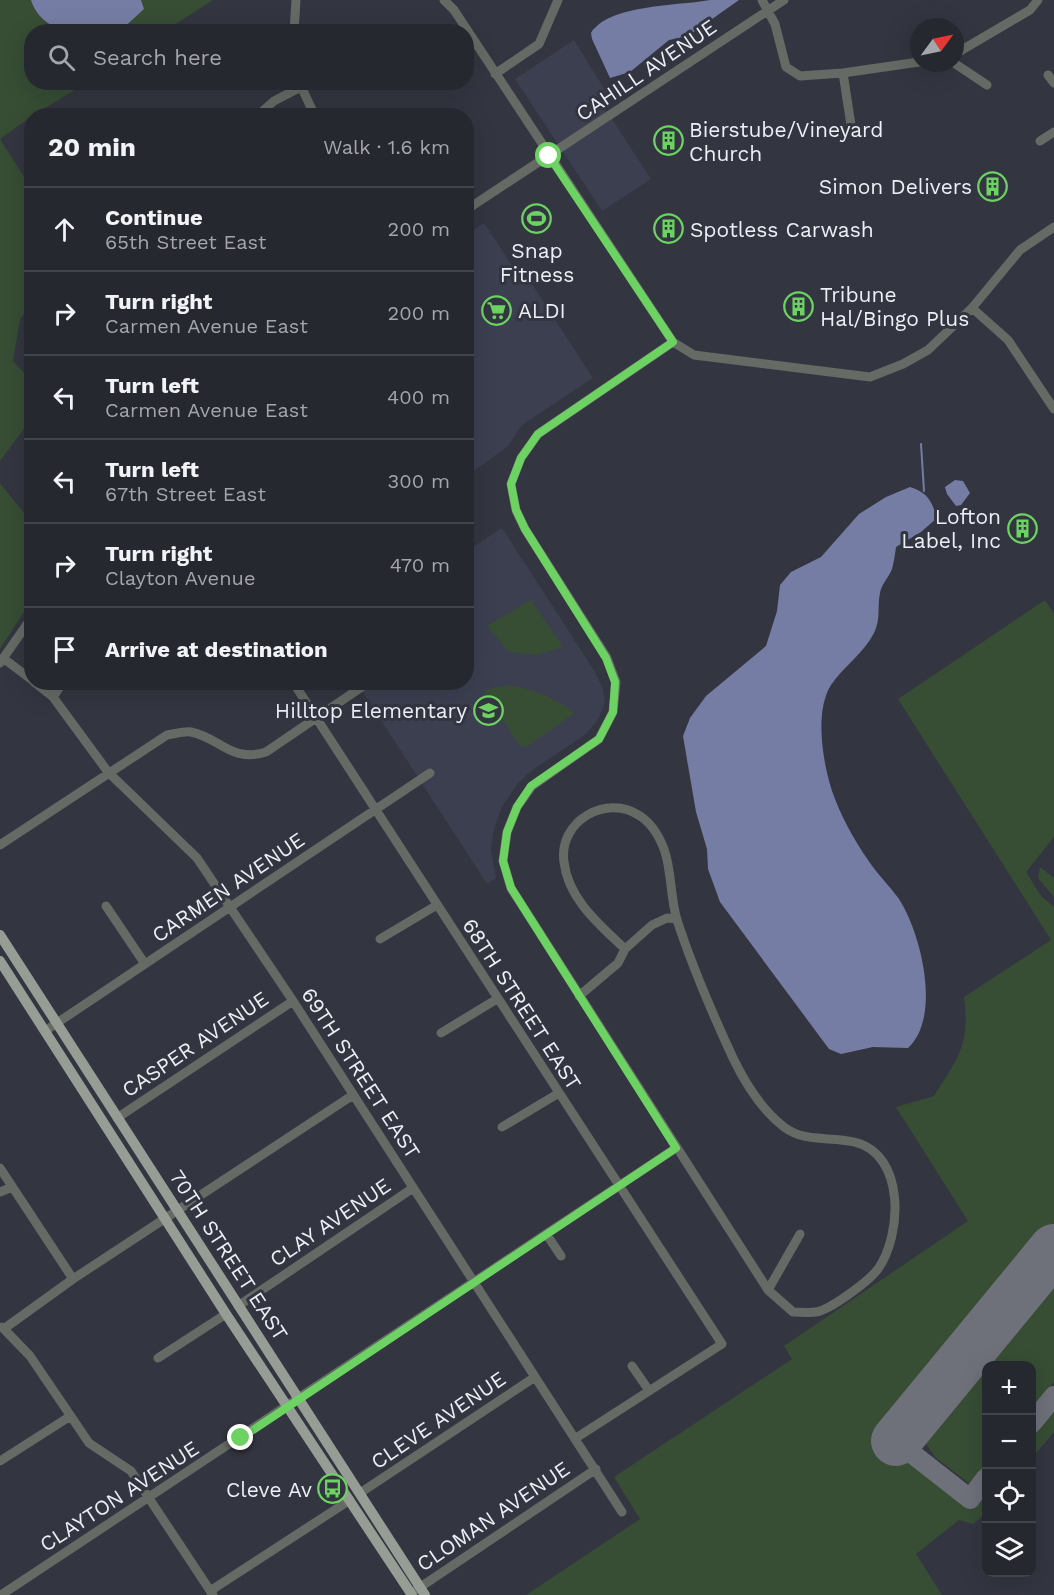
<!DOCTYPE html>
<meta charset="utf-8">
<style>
:root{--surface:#262830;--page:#2e3038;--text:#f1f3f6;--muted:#a4a6ab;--line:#42444c}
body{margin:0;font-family:"Work Sans",sans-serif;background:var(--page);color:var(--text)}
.controls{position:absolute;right:18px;bottom:18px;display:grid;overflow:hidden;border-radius:12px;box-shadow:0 6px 24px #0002}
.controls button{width:54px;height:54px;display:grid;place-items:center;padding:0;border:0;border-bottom:2px solid var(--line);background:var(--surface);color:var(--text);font:30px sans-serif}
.compass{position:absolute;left:910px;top:18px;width:54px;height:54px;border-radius:50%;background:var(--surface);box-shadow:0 6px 24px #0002;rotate:57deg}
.stop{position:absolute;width:18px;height:18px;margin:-14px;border:4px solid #6cd362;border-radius:50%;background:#fff}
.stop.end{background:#6cd362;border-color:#fff;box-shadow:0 2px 6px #0008}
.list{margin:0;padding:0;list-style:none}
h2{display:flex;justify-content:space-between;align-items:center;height:78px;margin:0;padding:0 24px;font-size:26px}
h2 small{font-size:20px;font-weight:400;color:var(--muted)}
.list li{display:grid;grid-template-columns:39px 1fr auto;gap:18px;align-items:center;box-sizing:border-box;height:84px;padding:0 24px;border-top:2px solid var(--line)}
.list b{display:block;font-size:22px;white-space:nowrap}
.list p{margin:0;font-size:20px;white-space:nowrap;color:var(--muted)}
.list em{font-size:20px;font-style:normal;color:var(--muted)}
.icon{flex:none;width:33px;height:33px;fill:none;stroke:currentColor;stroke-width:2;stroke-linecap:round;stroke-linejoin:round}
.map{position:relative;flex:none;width:1054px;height:1595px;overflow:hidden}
.search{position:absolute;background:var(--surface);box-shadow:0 6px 24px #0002;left:24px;top:24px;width:450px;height:66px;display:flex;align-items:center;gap:15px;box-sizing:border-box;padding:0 21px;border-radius:24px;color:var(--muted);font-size:22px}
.panel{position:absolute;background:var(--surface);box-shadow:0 6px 24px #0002;left:24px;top:108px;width:450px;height:582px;border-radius:24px}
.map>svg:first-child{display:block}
.built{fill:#3c3f50}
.green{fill:#374d34}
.water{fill:#767da4}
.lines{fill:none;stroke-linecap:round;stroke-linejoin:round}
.stream{stroke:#767da4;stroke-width:2}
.taxiway{stroke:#6e707a;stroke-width:20}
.runway{stroke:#6e707a;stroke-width:50}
.minor{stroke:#666a65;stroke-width:9}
.major{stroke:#959d94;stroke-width:10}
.route{stroke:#6cd362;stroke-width:8}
.labels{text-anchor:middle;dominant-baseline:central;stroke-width:6;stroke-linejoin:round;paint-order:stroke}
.street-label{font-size:21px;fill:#edeff6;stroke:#333540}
.poi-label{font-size:21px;fill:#edeff6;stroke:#333540;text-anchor:start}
</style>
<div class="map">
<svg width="1054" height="1595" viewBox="0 0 1054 1595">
<rect width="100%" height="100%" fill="#333540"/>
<path class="built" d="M574 40 607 93 599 99 651 179 602 211 515 79Z
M484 223 513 267H521L593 378 522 425 508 446 467 476V234Z
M502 528 594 670 603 689 605 702 599 718 586 734 531 771 515 787 502 807 494 829 491 850 496 878 487 884 357 683 466 682 467 551Z"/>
<path class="green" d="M0 0H213L165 31 32 32V82L86 83 32 116 0 139 31 188V302L20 320 13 361 31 380 32 418 0 461Z
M0 483 32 523 31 601 0 649Z
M531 600 563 647 536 655 509 652 487 626Z
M1045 600 1054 614V837L1026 872 1041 896 1054 907V1223L878 1437 972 1510 986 1492V1513L973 1524 959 1520 916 1554 942 1595H526L640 1519 614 1477 792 1359 784 1346 968 1221 896 1107 934 1096C959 1057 970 1044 964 997L1051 940 898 699Z
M509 685C535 690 554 697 575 713L526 747 519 745 484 690Z
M1040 867 1054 878V897L1038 878Z
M1054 1277V1382L1032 1410V1366H986V1465L971 1485 935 1457 922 1438Z
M1054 1408V1432L1032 1458V1436Z"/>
<path class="water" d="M31 0H141L144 9 120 31C87 32 44 39 31 0Z
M710 0H739L688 36 669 40 630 72 610 78 592 39 591 33C609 4 678 6 710 0Z
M955 480 963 481 970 493 961 505 956 506 947 494 945 487Z
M910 487C927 492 932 501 937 518L921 532 896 547C895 554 894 562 892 569 889 577 881 585 880 593 877 607 881 619 874 633 864 653 843 667 831 685 814 712 823 763 832 791 840 814 854 840 868 860 877 874 889 885 899 899 921 933 942 1017 908 1048L873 1047 841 1054 829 1049 720 902 708 869 707 849 696 812 683 736 690 718 706 696 766 646 777 611 780 585 791 572 821 557 859 514 886 497Z"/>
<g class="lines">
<path class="stream" d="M921 444 924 491"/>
<path class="taxiway" d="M1032 1423 1054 1396
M896 1441 970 1499 986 1478"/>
<path class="runway" d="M896 1441 1054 1249"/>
<path class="minor" d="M444 0 454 10 673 342 694 355 870 377 903 364 928 350 972 308 1020 250 1054 227
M762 0 775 24 786 67 800 76 843 73 919 62
M294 32 296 0
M955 54 1030 10 1038 0
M954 63 987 85
M843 73 851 125
M495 74 539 44 558 0
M1048 75 1054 83
M299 82 315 116
M257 116 274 101 299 88
M1040 141 1054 132
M466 210 784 0
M972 308 1008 340 1054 409
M3 658 32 680
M0 663 32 617
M34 682 53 697 108 772 197 858 293 1001 622 1512
M293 682 722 1344 576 1438
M53 697 63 682
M0 845 167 735C174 734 184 731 191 732 221 738 230 763 266 752L369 682
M106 906 145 964
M380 939 437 905
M625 949C600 925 568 899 564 862 558 821 607 793 640 816 651 823 659 836 664 849 672 871 670 897 677 920 691 963 714 1017 733 1058 745 1083 762 1110 784 1127 805 1143 830 1136 854 1142 906 1154 902 1235 878 1269 869 1281 830 1310 816 1312 809 1313 800 1312 793 1312L768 1290 511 888 503 861 507 832 517 807 532 786 599 739 613 712 616 682 607 658 525 529 516 510 511 484 521 458 538 434 673 342
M579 996 618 963 625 949 652 925 667 918 677 919
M45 1031 430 773
M441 1033 497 999
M117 1118 293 1001
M502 1127 559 1093
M0 1168 73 1279
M0 1192 12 1187
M547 1235 561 1256
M768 1290 800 1234
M238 1306 413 1188
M2 1327 30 1356 89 1443 131 1471 213 1595
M5 1328 73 1279 353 1095
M158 1358 226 1314
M632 1366 648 1389
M0 1461 69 1417
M360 1493 535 1377
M416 1590 596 1469
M210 1591 350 1500
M1 1595 676 1148"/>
<path class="major" d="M0 935 425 1595
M0 961 226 1314 412 1595"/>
</g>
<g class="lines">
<path class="route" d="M241 1438 676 1148 511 888 503 861 507 832 517 807 531 786 599 739 613 712 615 682 606 658 525 529 516 510 511 484 521 458 538 434 673 342 549 156"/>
</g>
<defs>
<symbol id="building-ring" viewBox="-11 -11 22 22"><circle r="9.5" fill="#333540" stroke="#6cd362" stroke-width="1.5"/><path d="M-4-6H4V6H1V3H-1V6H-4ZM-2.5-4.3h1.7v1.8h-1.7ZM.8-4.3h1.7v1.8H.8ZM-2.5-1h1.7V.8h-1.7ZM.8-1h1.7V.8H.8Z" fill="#6cd362"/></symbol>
<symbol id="stadium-ring" viewBox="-11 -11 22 22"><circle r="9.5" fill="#333540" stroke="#6cd362" stroke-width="1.5"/><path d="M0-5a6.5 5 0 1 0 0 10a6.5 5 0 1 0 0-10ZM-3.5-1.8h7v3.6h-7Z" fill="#6cd362"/></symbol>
<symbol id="supermarket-ring" viewBox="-11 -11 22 22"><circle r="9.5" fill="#333540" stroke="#6cd362" stroke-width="1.5"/><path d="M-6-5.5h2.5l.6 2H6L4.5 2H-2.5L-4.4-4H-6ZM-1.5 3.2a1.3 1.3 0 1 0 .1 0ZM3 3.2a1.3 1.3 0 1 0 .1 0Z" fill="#6cd362"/></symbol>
<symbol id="school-ring" viewBox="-11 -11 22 22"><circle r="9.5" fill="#333540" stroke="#6cd362" stroke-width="1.5"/><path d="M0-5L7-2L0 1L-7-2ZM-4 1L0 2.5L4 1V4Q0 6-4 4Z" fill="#6cd362"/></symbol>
<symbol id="bus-ring" viewBox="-11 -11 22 22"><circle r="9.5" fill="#333540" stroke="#6cd362" stroke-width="1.5"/><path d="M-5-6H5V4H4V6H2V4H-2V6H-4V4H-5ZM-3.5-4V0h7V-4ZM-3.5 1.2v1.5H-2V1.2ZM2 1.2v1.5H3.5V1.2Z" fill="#6cd362"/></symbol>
</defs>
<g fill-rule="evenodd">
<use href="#building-ring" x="652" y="124" width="33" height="33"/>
<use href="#building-ring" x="976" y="170" width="33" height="33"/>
<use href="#stadium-ring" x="520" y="202" width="33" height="33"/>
<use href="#building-ring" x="652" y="212" width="33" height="33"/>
<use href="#building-ring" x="782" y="290" width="33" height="33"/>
<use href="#supermarket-ring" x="480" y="294" width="33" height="33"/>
<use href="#building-ring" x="1006" y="512" width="33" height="33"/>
<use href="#school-ring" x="472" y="694" width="33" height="33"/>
<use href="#bus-ring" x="316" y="1472" width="33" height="33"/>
</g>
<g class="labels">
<g class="street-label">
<text transform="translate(646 70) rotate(-34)">CAHILL AVENUE</text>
<text transform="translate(228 887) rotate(-34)">CARMEN AVENUE</text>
<text transform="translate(522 1004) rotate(57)">68TH STREET EAST</text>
<text transform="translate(195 1044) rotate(-34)">CASPER AVENUE</text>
<text transform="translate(361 1073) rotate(57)">69TH STREET EAST</text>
<text transform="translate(330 1222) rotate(-34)">CLAY AVENUE</text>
<text transform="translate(229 1255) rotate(57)">70TH STREET EAST</text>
<text transform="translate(438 1420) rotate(-34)">CLEVE AVENUE</text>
<text transform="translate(119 1496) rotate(-33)">CLAYTON AVENUE</text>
<text transform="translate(493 1516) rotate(-34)">CLOMAN AVENUE</text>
</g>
<g class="poi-label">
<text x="689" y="129">Bierstube/Vineyard<tspan x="689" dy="24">Church</tspan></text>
<text x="972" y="186" text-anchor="end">Simon Delivers</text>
<text x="690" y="229">Spotless Carwash</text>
<text x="537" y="250" text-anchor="middle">Snap<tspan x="537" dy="24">Fitness</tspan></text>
<text x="820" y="294">Tribune<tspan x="820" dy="24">Hal/Bingo Plus</tspan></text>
<text x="518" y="310">ALDI</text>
<text x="1001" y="516" text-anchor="end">Lofton<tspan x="1001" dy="24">Label, Inc</tspan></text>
<text x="467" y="710" text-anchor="end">Hilltop Elementary</text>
<text x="312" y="1489" text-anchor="end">Cleve Av</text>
</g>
</g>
</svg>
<div class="controls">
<button>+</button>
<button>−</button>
<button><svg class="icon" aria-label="locate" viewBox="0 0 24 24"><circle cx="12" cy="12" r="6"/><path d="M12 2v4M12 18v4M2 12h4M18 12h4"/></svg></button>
<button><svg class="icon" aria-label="layers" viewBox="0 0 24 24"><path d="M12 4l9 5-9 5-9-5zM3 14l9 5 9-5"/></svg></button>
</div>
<svg class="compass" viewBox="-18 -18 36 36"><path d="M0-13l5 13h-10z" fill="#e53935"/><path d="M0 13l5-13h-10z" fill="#a4a6ab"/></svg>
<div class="stop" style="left:549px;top:156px"></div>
<div class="stop end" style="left:241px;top:1438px"></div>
<div class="search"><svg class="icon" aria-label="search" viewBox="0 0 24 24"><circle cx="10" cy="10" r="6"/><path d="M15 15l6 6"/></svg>Search here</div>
<section class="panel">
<h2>20 min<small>Walk · 1.6 km</small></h2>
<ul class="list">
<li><svg class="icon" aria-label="ahead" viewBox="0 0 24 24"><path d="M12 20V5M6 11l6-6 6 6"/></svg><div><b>Continue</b><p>65th Street East</p></div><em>200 m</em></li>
<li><svg class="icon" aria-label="right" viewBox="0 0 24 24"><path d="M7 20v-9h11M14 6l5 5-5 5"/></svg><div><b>Turn right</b><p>Carmen Avenue East</p></div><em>200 m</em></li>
<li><svg class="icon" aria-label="left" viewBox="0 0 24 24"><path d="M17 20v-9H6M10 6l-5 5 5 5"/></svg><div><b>Turn left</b><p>Carmen Avenue East</p></div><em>400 m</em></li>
<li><svg class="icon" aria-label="left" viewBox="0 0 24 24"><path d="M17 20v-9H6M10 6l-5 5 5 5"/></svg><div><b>Turn left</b><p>67th Street East</p></div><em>300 m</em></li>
<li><svg class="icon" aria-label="right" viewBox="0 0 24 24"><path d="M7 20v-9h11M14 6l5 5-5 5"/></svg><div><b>Turn right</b><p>Clayton Avenue</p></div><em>470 m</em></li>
<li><svg class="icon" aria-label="arrive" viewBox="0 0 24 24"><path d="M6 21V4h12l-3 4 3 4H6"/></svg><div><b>Arrive at destination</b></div></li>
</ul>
</section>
</div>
